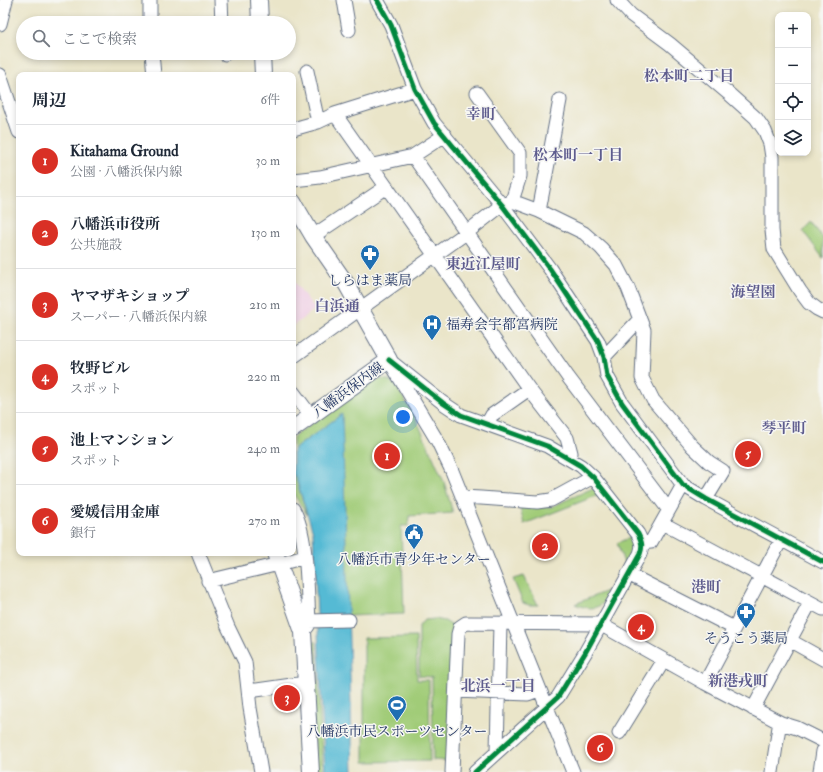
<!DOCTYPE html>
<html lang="ja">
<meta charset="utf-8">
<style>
:root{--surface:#fff;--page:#f6f6f7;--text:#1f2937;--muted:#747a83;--line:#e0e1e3;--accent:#d93025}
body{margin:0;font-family:"IM FELL Double Pica","Noto Serif JP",serif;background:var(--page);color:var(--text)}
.controls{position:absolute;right:12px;top:12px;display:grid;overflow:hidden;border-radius:8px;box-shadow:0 2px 6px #0003}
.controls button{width:36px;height:36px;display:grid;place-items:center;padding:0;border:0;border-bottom:1px solid var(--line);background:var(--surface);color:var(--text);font:20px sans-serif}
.you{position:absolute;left:403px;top:417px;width:14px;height:14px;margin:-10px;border:3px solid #fff;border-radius:50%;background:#1a73e8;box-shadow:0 0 0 6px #1a73e833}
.badge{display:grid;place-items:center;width:26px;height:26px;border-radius:50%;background:var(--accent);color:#fff;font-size:13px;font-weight:700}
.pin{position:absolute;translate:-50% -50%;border:2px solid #fff;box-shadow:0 1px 4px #0006}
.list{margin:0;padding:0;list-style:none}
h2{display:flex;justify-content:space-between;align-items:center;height:52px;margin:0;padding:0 16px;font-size:17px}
h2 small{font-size:13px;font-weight:400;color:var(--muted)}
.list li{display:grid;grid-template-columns:26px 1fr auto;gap:12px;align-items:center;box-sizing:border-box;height:72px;padding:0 16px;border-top:1px solid var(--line)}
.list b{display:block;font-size:15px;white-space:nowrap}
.list p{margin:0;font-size:13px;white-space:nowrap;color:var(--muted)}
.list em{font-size:13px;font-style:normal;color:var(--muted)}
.icon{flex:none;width:22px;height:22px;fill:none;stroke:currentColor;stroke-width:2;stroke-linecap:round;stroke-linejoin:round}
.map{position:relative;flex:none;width:823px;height:772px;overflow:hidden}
.search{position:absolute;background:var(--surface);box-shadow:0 2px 6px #0003;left:16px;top:16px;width:280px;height:44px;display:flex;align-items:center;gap:10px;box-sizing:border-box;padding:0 14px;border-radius:22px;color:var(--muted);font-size:15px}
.panel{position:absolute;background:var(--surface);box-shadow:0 2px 6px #0003;left:16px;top:72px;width:280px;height:484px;border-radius:8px}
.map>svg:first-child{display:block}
.built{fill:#f0d0e5}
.green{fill:#a1cc78;stroke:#5e7e6b}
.water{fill:#55bad4;stroke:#387499}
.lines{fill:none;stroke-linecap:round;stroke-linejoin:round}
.minor-casing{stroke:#636f83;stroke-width:15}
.major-casing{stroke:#636f83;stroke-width:18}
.minor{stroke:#fff;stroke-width:13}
.major{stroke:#fff;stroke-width:16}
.cycleway-casing{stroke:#f6f6f2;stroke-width:8}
.cycleway{stroke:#00873e;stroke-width:5}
.labels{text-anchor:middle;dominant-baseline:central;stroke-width:3;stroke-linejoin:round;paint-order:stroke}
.poi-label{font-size:14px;fill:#1b2f5e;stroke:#f6f6f2}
.street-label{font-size:14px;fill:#1b2f5e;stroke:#f6f6f2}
.neighbourhood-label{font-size:15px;font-weight:bold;fill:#5e5c8e;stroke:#f6f6f2}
</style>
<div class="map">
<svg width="823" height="772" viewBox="0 0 823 772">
<rect width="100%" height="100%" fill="#f6f6f2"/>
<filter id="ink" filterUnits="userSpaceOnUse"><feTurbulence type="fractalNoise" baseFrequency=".025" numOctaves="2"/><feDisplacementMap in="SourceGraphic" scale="8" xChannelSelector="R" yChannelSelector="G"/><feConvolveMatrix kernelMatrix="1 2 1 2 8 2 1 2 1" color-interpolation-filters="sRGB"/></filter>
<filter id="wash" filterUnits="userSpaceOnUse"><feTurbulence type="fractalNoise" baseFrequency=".012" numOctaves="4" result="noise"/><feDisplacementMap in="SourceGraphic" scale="16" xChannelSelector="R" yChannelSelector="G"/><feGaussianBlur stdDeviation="0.9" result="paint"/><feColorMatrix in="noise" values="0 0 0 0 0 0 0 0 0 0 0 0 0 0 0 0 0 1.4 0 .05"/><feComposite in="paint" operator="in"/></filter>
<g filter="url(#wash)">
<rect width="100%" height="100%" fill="#eae5c9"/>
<path class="built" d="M293 280 315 309 293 326Z"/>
<path class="green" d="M811 222 823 238V258L803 231Z
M381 379 388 380 396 385 418 423 444 482 453 513 409 516 408 526H401L404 614 347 616 341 415 293 450V437L370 382Z
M293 473 296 479 307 515 293 493Z
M595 487 601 494 524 524 520 508 551 507Z
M638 534 631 568 625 566 617 543Z
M524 576 536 601 538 605H529L523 603 513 579Z
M614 588C604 606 596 613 575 604Z
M435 619 445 621 454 627 448 761 433 760 432 677 419 676V626L424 620Z
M416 637 417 680H429L430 761 364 762V638Z
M308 642H316L323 772H316Z"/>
<path class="water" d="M342 414 353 772H325L313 532 296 479 293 473V450Z"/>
</g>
<g filter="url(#ink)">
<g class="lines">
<defs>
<path id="minor" d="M221 0 222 23
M344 0 349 30
M377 0 391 25 415 89 434 123 502 205 550 269 598 341 604 357 607 376 622 403 683 485 706 499 823 562
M617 0 631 15 670 44 728 93 756 118 765 131 770 144 772 157V230L774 249 800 291 809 303 817 309 823 312
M150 23V0
M0 24 6 0
M152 53 154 75
M224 53 225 54
M307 71 318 122
M0 75 19 132
M477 93 520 153V176L512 201
M335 114 529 389 567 438 571 453 569 458
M293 129 318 122 335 114 415 89
M413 156 568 377 665 505 670 508
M293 180 320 177 413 156 445 135
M539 211 560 100
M313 236 386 187
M293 357 466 233 502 205 512 201 539 211 584 233 601 248 616 265 628 288 644 330 642 378 653 400 692 446 709 462 723 471 706 499
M604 357 640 319
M389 360 443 403 461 415 547 446 581 466 593 477 638 534C642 542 643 546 640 554L585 653 558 697 475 772
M393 367 438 442 452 471 573 772
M293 392 311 416
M487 424 492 415 529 389
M462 497 481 498 537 502 551 500 593 477
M293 509C308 535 307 590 309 621L308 626 303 632
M662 523 823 609
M642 543 651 542 683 485
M198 553 228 627 245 662 250 708 261 772
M628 574 734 628
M208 581 279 564 305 557
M309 621 349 620
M789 640 823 659
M705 683 781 540
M249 691 306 683
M456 691 528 694 539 690
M753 709 810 603
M619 733 664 660
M497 751 500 624
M452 772 458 634 460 627 466 623 600 624 705 683 781 723 797 728 823 741
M772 772 779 727 781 723
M820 772 823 751"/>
<path id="major" d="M259 0 260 23
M262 53 263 75
M293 202 313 236 347 285 389 360 293 429
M275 553 303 632 311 772"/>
</defs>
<use href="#minor" class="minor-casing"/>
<use href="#major" class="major-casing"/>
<use href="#minor" class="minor"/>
<use href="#major" class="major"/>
<defs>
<path id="cycleway" d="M377 0 391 25 415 89 434 123 502 205 550 269 598 341 604 357 607 376 622 403 683 485 706 499 823 562
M389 360 443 403 461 415 547 446 581 466 593 477 638 534C642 542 643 546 640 554L585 653 558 697 475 772"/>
</defs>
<use href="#cycleway" class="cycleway-casing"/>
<use href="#cycleway" class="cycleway"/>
</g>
</g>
<defs>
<symbol id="pharmacy-pin" viewBox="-11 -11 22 30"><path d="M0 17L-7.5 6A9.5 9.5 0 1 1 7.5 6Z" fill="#1f6fb2" stroke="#f6f6f2"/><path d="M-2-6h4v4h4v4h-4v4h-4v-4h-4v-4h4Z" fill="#fff"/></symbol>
<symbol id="hospital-pin" viewBox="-11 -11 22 30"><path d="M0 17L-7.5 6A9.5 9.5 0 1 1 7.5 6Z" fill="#1f6fb2" stroke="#f6f6f2"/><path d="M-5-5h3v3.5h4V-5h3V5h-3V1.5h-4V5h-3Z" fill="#fff"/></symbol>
<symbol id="civic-pin" viewBox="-11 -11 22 30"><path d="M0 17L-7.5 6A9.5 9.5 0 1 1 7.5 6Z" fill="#1f6fb2" stroke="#f6f6f2"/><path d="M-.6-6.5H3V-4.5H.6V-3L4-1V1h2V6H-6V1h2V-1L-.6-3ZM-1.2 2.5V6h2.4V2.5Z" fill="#fff"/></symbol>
<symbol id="stadium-pin" viewBox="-11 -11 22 30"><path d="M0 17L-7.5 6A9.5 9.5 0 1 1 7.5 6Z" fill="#1f6fb2" stroke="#f6f6f2"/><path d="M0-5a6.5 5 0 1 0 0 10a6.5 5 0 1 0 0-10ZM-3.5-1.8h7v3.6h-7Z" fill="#fff"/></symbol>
</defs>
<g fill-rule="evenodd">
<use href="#pharmacy-pin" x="359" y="243" width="22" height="30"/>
<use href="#hospital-pin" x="421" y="313" width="22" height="30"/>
<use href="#civic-pin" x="403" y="522" width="22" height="30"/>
<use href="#pharmacy-pin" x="735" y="601" width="22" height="30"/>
<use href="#stadium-pin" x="386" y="694" width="22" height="30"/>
</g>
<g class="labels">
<g class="poi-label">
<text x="370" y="280">しらはま薬局</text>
<text x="446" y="324" text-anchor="start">福寿会宇都宮病院</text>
<text x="414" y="559">八幡浜市青少年センター</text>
<text x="746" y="638">そうこう薬局</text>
<text x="397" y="731">八幡浜市民スポーツセンター</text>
</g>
<g class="street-label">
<text transform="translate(348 390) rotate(-36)">八幡浜保内線</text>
</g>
<g class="neighbourhood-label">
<text x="689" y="76">松本町二丁目</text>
<text x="481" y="114">幸町</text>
<text x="578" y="155">松本町一丁目</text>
<text x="483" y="264">東近江屋町</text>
<text x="753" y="292">海望園</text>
<text x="337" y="306">白浜通</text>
<text x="784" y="428">琴平町</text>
<text x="706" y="587">港町</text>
<text x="738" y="681">新港戎町</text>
<text x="498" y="686">北浜一丁目</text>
</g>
</g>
</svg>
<div class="controls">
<button>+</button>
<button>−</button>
<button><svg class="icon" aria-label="locate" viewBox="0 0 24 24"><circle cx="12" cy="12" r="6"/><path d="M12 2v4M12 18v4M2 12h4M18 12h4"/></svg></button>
<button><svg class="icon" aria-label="layers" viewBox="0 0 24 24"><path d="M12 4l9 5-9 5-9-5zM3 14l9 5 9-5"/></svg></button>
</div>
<div class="you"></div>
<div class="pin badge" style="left:387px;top:456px">1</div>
<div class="pin badge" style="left:545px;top:546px">2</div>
<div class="pin badge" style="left:287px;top:698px">3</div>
<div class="pin badge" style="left:641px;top:627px">4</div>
<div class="pin badge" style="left:748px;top:454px">5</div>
<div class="pin badge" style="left:600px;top:748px">6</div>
<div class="search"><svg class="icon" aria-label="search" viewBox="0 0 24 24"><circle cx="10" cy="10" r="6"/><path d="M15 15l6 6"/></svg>ここで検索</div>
<section class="panel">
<h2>周辺<small>6件</small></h2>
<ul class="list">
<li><span class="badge">1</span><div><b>Kitahama Ground</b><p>公園 · 八幡浜保内線</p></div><em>30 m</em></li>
<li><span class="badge">2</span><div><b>八幡浜市役所</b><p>公共施設</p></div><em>130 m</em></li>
<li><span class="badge">3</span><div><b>ヤマザキショップ</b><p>スーパー · 八幡浜保内線</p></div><em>210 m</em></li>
<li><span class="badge">4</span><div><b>牧野ビル</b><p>スポット</p></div><em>220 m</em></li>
<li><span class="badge">5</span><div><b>池上マンション</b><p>スポット</p></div><em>240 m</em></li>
<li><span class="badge">6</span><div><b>愛媛信用金庫</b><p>銀行</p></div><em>270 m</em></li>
</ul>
</section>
</div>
